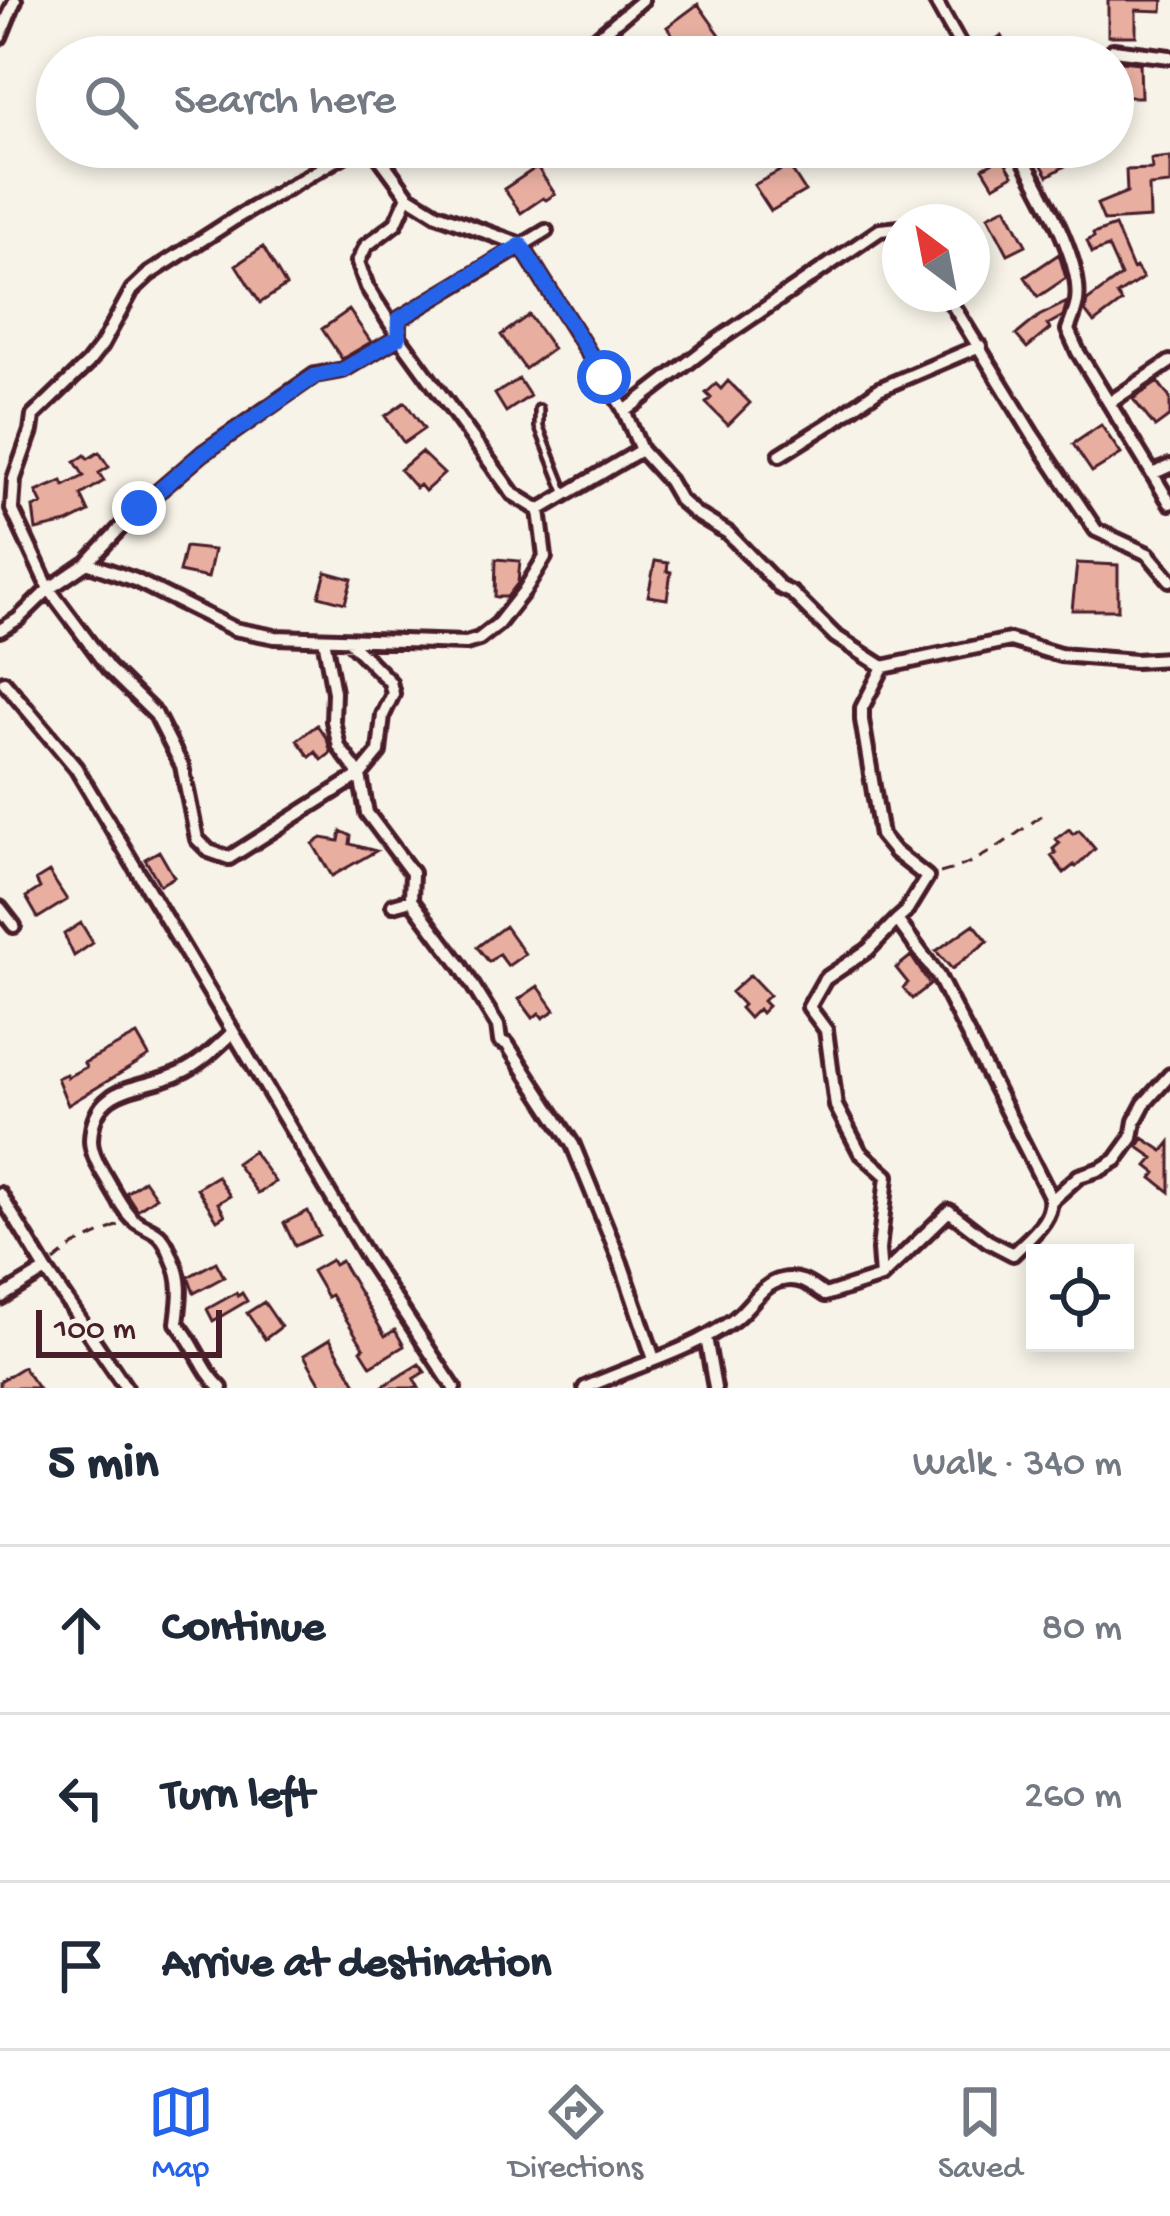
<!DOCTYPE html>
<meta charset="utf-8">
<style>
:root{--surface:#fff;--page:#f2f2f3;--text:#1f2937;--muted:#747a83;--line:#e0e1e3;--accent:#2563eb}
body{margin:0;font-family:"Gochi Hand",sans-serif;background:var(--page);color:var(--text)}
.controls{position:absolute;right:36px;bottom:36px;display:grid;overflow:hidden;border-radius:0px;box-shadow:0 6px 18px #0003}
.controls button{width:108px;height:108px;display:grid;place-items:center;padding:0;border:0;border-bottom:3px solid var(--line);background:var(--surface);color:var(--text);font:60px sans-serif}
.compass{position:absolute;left:882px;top:204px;width:108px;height:108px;border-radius:50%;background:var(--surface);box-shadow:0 6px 18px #0003;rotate:328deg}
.scale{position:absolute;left:36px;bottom:30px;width:186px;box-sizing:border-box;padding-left:12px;border:6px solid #4a1f2b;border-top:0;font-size:33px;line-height:42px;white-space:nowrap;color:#4a1f2b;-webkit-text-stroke:9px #f7f3e8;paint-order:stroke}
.stop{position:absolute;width:36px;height:36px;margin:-27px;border:9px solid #2563eb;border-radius:50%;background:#fff}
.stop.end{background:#2563eb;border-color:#fff;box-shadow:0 3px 12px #0008}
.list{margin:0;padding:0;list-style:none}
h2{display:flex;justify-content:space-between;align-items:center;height:156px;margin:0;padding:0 48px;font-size:51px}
h2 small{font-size:39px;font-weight:400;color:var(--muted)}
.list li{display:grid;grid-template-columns:78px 1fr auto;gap:36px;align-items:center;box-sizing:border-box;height:168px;padding:0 48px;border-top:3px solid var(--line)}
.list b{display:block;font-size:45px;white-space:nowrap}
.list em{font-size:39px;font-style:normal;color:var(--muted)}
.icon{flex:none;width:66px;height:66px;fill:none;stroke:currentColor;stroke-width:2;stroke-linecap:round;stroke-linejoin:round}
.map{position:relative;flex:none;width:1170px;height:1388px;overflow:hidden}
.search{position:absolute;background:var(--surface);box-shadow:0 6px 18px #0003;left:36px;right:36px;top:36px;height:132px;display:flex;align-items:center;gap:30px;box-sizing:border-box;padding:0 42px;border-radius:66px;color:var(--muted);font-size:45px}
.sheet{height:660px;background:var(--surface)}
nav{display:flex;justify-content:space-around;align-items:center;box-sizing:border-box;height:168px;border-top:3px solid var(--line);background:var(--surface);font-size:33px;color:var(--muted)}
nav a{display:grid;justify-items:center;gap:6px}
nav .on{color:var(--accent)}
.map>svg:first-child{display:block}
.building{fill:#e8afa1;stroke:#4a1f2b;stroke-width:3}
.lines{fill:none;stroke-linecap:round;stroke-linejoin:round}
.lane-casing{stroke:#4a1f2b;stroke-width:14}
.street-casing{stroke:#4a1f2b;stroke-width:20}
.path{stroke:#4a1f2b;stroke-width:3;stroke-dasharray:12 9;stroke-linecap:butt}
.lane{stroke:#f7f3e8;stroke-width:4.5}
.street{stroke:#f7f3e8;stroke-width:10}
.route{stroke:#2563eb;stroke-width:15}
</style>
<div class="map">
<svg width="1170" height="1388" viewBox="0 0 1170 1388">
<rect width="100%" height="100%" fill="#f7f3e8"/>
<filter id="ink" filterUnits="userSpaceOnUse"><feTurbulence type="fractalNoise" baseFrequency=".00833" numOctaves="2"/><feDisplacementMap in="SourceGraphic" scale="24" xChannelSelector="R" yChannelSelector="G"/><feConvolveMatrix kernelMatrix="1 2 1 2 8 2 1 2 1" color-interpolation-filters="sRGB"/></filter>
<g filter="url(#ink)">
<path class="building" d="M1108 0H1163L1162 11 1136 10V36H1108Z
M698 4 720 35 689 57 667 27Z
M1001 36 1013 57H977L975 51Z
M1113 60 1140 63 1141 97H1124L1123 88H1113Z
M1051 147H1054L1065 166 1048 176 1036 155Z
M1002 157 1013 175 994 186 983 168Z
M1170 157V184L1149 186 1150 218 1104 221 1097 204 1127 192 1126 170 1152 169 1151 159Z
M789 166 805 191 771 211 754 185Z
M537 167 555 194 546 200 543 198 521 213 504 189Z
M1006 207 1026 245 1008 254 988 216Z
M1115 226 1133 269 1136 267 1143 278 1117 295 1122 302 1094 323 1085 311 1087 301 1121 276 1108 247 1092 253 1087 241 1094 237 1093 234Z
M263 247 286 286 260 303 236 265Z
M1059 254 1066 278 1038 297 1025 277Z
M1067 302 1063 316 1047 325 1050 329 1027 348 1016 335 1039 316Z
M349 310 371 342 342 359 322 329Z
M529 315 553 349 525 369 501 335Z
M519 379 530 396 506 412 495 394Z
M728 381 750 403 728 425 706 403 711 398 706 393 716 384 721 389Z
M1158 382 1170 398V416L1155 427 1133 399Z
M405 402 424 429 404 443 385 416Z
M1101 425 1121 454 1092 472 1073 444Z
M99 452 109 467 99 473 104 481 81 495 89 512 67 523 36 530 33 507 42 504 36 492 62 481 64 486 84 476 75 462 85 455 88 459Z
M421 452 444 474 425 491 420 485 416 488 400 470Z
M185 547 214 550 208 578 179 572Z
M496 559 520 561 518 583 507 597H495Z
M655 561 668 563 667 571 671 572 667 599 648 596Z
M1077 563 1118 565V610H1072Z
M326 572 352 579 345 603 319 596Z
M317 725 327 739 331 753 322 760 316 752 310 757 297 740Z
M1069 829 1073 834 1079 830 1095 849 1076 867 1074 865 1064 873 1051 856 1056 853 1053 849 1060 843 1056 839Z
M341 831 351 836 350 844 376 851 332 876 313 844 322 838 339 841Z
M159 851 174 877 160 885 145 859Z
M49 872 67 900 38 918 26 897 40 888 36 880Z
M81 923 93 943 74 956 64 934Z
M974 924 988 941 952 969 936 951Z
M505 926 525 954 508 966 499 954 489 962 477 947Z
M911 956 930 985 912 999 903 988 908 983 896 968Z
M750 975 769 995 763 1001 768 1006 761 1013 758 1009 749 1018 740 1008 743 1005 731 992Z
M538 986 555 1010 543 1018 539 1013 533 1018 519 999Z
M137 1035 149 1056 68 1105 57 1078 66 1074 67 1077 86 1067 84 1063Z
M1143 1138 1163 1151 1170 1142V1192L1152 1178 1156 1173 1147 1166 1154 1158 1138 1147Z
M253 1151 275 1182 258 1194 236 1163Z
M217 1176 230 1196 218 1203 225 1215 217 1220 197 1188Z
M144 1180 156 1197 137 1210 126 1193Z
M308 1211 319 1235 295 1246 284 1223Z
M331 1260 334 1265 341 1261 385 1336 395 1330 404 1346 371 1366 361 1350 364 1348 331 1295 327 1297 312 1271Z
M216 1262 224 1277 194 1293 188 1277Z
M236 1293 238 1296 242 1293 247 1301 213 1321 207 1309Z
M264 1302 281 1327 265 1339 247 1313Z
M330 1339 356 1384 349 1388H323L304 1355Z
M419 1364 425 1372 414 1379 419 1388H380Z
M23 1367 38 1388H0V1381Z"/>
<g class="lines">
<defs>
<path id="lane" d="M539 409V427L564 490"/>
<path id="street" d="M935 0 967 57
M0 37 15 0
M1113 50 1170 57
M574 57 642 0
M372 147 408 196 437 214 521 245 623 408 641 450 669 481 680 500 695 513 728 533 781 588 792 593 835 636 883 667
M1017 147C1037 184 1083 260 1077 301 1076 311 1071 321 1068 330L1078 352 1170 503
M408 196 396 223 366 246 358 262 367 287 399 337 513 494 539 510
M946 294 1032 434 1096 530 1148 554 1170 580
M1109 403 1170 362
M625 411 711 345 880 230 900 228
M780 455 834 421 879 389 980 346
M1152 474 1170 466
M87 563 135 580 234 629 275 637 466 643 479 639 498 624 524 591 545 557 539 510 641 450
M0 630 18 619 49 589 87 563 139 508 203 453 315 375 343 370 399 337V319L546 231
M324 639 334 692 333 721 339 747 360 775 367 813 412 873 411 900 460 965 498 1026 500 1041 507 1044 573 1145 621 1263 654 1359
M349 641 390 682 393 694 383 715 379 752 360 775 229 858 209 851 197 839 182 766 156 715 108 668 49 589 12 509 14 479 31 431 33 416 88 363 102 345 132 290 149 274 236 218 358 147
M4 682 76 768 369 1260 454 1388
M393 905 411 900
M0 908 14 926
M0 1194 46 1270 0 1298
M1051 1201 1079 1176 1101 1169 1116 1160 1132 1138 1135 1121 1144 1104 1170 1075
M46 1270 126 1388
M881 1277 879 1250 887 1176 860 1152 836 1106 826 1030 809 1007 825 979 868 950 897 920
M706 1337 715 1388
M221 1388C201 1369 196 1345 177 1323 180 1299 183 1281 173 1260 169 1251 167 1242 159 1235 150 1227 136 1225 129 1215 119 1203 112 1188 104 1175 98 1165 91 1152 91 1140 93 1082 143 1091 180 1073 200 1064 216 1048 232 1033
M585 1388C633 1366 688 1352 732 1321 749 1309 761 1284 782 1280 800 1276 810 1285 825 1295L881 1277 949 1211 988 1241 1013 1254C1028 1238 1057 1218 1049 1194L938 976 897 920 905 913 927 877 895 852 881 835 862 720V708L883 667 1010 640 1060 655 1135 661 1170 659"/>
</defs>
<use href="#lane" class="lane-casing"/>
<use href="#street" class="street-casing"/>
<path class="path" d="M940 873C981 863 1012 837 1045 813
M54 1262 75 1245 119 1225"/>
<use href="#lane" class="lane"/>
<use href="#street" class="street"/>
</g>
</g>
<g class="lines" filter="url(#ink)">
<path class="route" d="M139 508 203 453 315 376 343 370 399 337V319L521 245 604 377"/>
</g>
</svg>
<div class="controls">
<button><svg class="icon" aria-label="locate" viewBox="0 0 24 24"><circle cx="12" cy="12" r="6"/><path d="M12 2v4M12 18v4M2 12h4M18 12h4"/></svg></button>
</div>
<svg class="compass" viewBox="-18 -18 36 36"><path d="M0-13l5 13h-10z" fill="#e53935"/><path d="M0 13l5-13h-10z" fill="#747a83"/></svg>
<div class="scale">100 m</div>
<div class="stop" style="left:604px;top:377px"></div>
<div class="stop end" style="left:139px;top:508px"></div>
<div class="search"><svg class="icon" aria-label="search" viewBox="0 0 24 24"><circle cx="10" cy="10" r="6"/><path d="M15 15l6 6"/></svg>Search here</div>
</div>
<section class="sheet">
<h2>5 min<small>Walk · 340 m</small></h2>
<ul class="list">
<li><svg class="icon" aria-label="ahead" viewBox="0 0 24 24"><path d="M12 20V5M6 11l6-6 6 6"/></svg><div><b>Continue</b></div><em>80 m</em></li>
<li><svg class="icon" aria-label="left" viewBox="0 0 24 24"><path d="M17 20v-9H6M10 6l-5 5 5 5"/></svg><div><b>Turn left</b></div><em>260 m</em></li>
<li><svg class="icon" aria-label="arrive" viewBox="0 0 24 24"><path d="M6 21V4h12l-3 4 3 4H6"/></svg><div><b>Arrive at destination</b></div></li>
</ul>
</section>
<nav>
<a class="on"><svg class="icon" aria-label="map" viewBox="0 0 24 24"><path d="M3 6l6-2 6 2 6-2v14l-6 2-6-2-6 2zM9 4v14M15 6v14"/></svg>Map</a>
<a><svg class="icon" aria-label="directions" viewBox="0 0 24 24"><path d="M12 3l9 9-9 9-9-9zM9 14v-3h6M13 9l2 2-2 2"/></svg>Directions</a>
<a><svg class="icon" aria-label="saved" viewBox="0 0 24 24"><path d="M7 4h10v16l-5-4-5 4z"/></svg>Saved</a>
</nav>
